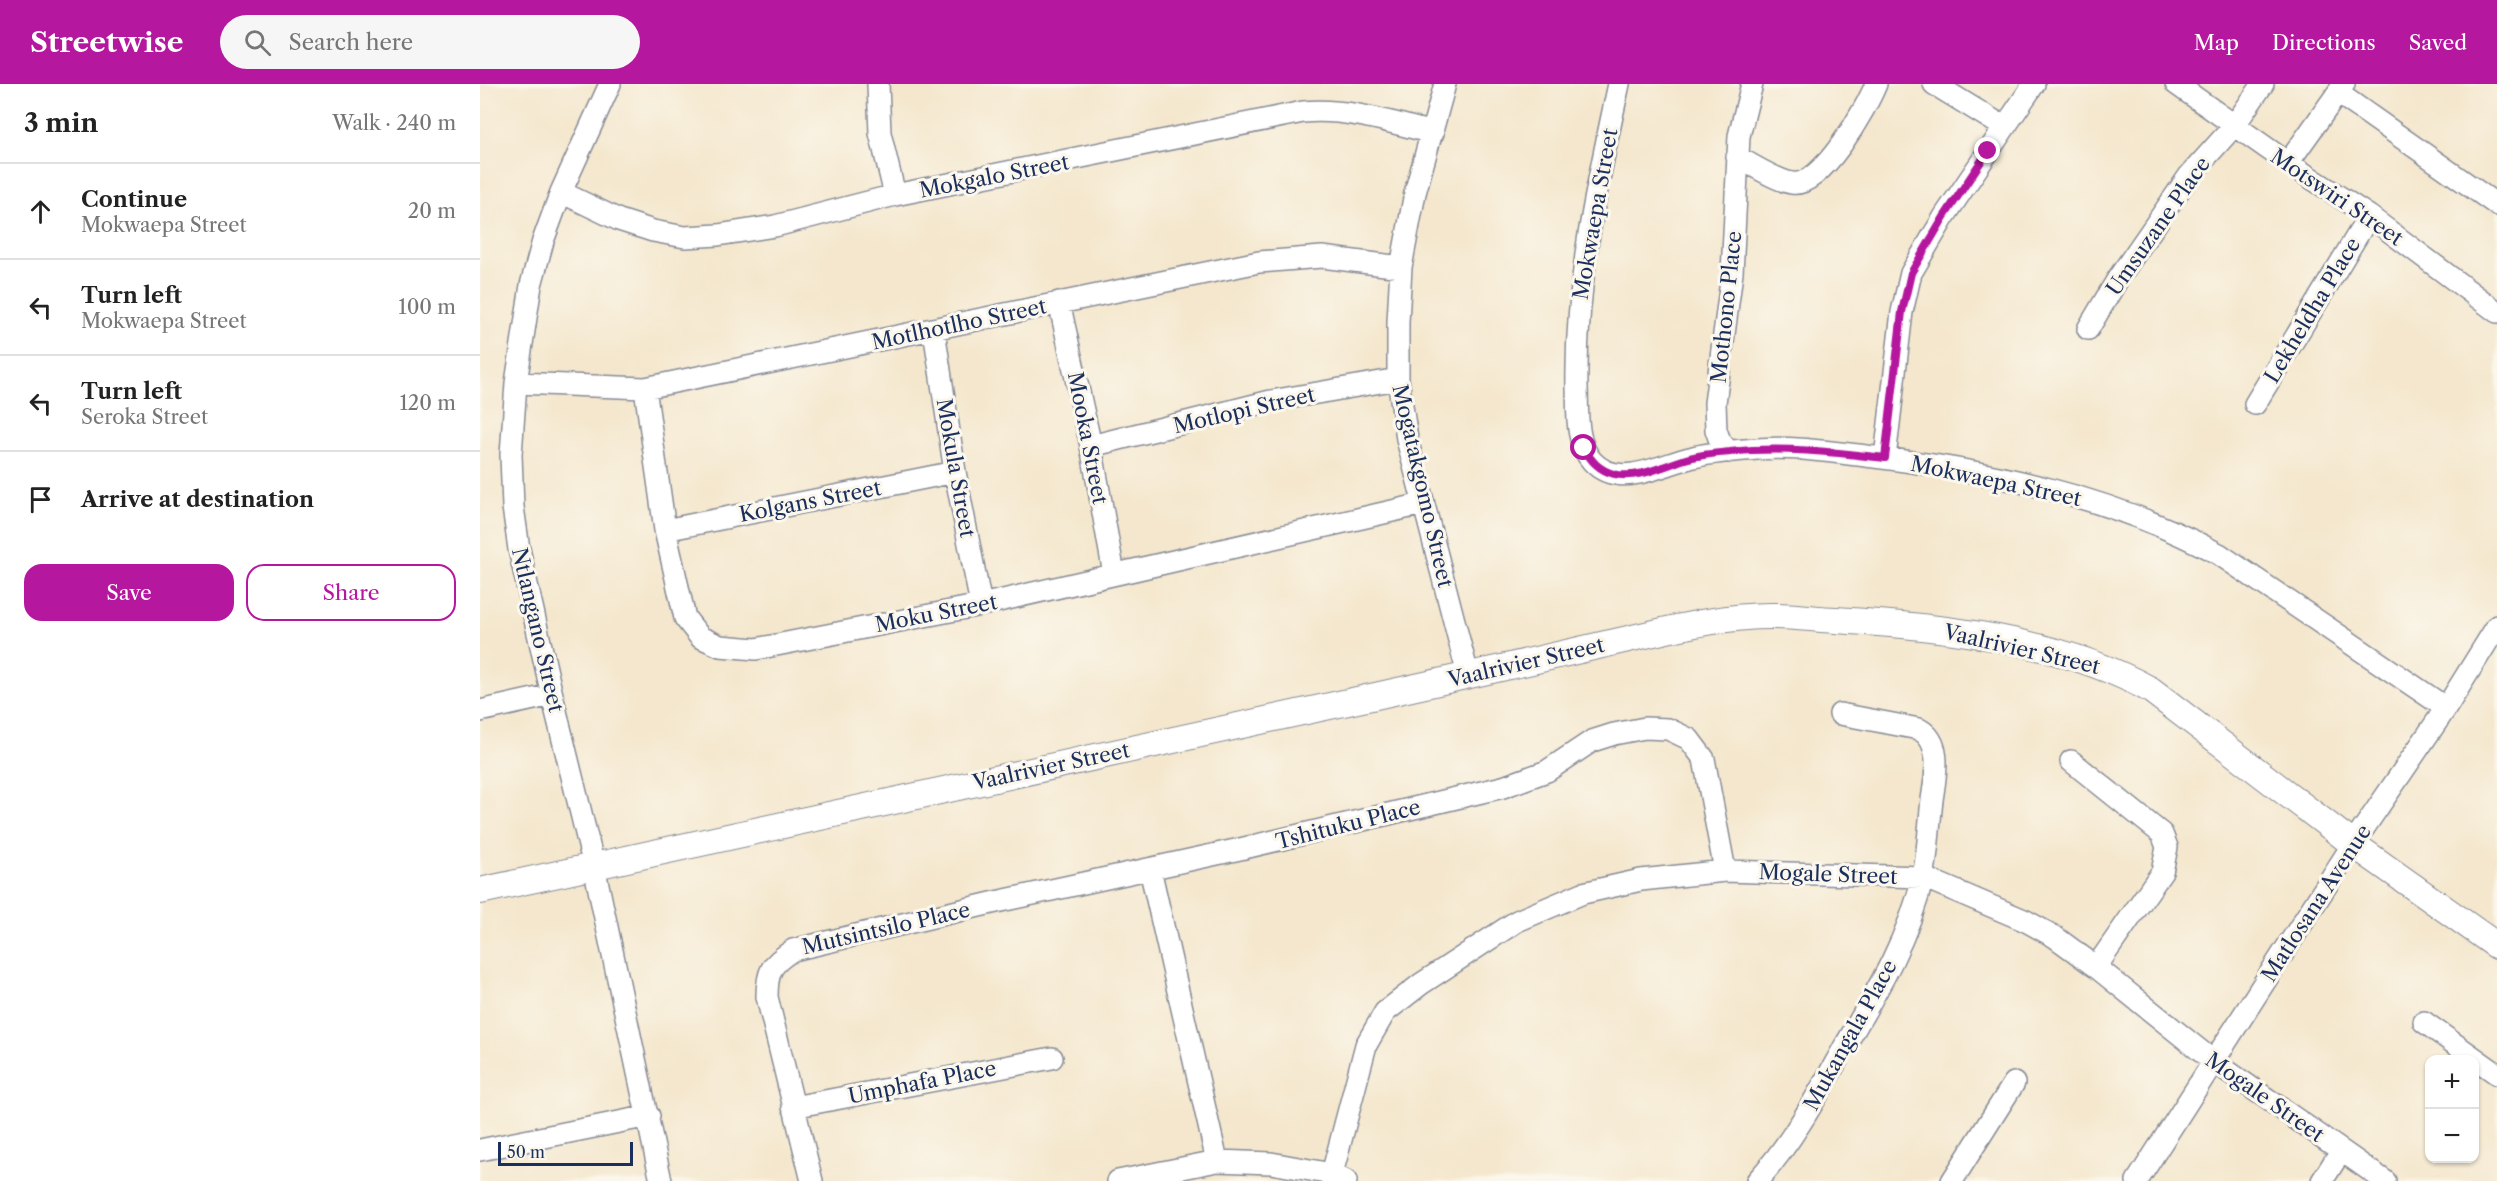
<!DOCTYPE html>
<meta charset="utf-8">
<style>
:root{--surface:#fff;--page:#f6f6f6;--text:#222;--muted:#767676;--line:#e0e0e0;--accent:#b5179e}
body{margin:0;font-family:"Libre Caslon Text",serif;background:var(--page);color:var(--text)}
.controls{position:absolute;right:18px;bottom:18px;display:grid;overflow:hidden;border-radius:12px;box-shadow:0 2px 4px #0004}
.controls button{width:54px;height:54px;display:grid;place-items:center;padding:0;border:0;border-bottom:2px solid var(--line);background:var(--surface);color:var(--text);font:30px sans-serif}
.scale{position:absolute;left:18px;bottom:15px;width:135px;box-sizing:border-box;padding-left:6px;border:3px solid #1b2f5e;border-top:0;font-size:16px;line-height:21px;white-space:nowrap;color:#1b2f5e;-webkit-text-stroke:4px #fbf7ec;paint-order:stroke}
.stop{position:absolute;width:18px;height:18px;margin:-14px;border:4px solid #b5179e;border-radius:50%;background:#fff}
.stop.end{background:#b5179e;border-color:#fff;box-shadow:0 2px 6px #0008}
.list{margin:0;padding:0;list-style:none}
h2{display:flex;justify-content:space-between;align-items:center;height:78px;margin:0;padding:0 24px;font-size:26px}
h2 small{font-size:20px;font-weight:400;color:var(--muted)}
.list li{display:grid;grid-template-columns:39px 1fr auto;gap:18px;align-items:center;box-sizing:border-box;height:96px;padding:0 24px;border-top:2px solid var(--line)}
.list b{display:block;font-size:22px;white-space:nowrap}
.list p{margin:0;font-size:20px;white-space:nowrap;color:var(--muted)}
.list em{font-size:20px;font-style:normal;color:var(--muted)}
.actions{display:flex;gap:12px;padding:18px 24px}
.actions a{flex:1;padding:14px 0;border:2px solid var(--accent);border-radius:18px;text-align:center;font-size:21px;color:var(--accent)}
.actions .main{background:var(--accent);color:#fff}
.icon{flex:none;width:33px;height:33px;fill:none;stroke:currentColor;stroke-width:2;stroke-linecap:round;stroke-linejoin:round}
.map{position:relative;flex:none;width:2017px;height:1097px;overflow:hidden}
header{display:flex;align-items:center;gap:36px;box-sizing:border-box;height:84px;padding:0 30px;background:var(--accent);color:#fff}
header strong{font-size:28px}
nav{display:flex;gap:33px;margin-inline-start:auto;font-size:21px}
.search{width:420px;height:54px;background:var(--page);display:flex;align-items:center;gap:15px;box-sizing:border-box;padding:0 21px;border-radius:33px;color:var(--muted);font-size:22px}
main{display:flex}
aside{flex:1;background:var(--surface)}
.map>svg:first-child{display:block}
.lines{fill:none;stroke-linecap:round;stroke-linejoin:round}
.minor-casing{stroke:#888b96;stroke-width:24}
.tertiary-casing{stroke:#888b96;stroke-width:28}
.minor{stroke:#fff;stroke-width:21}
.tertiary{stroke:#fff;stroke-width:26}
.route{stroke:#b5179e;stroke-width:8}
.labels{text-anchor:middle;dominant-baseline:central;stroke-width:6;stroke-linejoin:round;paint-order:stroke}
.street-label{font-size:21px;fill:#1b2f5e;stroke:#fbf7ec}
</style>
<header>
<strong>Streetwise</strong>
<div class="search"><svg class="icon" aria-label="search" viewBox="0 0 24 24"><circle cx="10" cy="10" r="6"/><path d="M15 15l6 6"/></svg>Search here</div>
<nav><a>Map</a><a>Directions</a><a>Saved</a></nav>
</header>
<main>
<aside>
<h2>3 min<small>Walk · 240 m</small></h2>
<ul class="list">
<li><svg class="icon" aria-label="ahead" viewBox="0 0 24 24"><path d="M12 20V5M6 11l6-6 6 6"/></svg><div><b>Continue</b><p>Mokwaepa Street</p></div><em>20 m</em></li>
<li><svg class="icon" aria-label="left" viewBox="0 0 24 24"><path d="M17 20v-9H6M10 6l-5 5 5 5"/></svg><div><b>Turn left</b><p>Mokwaepa Street</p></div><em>100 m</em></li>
<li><svg class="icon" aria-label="left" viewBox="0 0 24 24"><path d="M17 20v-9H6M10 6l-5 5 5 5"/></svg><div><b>Turn left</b><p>Seroka Street</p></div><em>120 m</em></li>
<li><svg class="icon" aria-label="arrive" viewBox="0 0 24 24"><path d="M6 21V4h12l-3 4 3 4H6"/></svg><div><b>Arrive at destination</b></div></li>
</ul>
<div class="actions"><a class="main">Save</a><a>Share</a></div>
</aside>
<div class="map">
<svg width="2017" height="1097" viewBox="0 0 2017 1097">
<rect width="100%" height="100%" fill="#fbf7ec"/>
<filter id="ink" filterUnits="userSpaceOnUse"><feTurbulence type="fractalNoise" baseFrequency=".0167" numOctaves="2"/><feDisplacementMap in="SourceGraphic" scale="12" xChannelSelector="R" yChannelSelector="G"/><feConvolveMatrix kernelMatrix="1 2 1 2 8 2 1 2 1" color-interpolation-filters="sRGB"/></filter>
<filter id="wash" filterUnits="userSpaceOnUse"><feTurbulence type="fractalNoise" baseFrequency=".008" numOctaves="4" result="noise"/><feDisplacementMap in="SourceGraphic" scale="24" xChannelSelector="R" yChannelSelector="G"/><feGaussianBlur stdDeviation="1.35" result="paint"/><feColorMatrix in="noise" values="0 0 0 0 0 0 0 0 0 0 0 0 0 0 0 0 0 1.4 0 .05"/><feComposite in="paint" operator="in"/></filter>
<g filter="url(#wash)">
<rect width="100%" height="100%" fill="#f4e7cd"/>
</g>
<g filter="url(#ink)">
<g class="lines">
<defs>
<path id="minor" d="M130 0 81 108 63 157 51 201 36 299 31 371 33 423 39 465 72 611 114 782 181 1097
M398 0 400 49 415 111
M965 0 935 109 921 183 918 238V295L927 355 988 591
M1139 0C1117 101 1095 199 1097 303 1098 327 1095 358 1112 377 1138 406 1180 381 1210 374 1231 368 1255 367 1277 365 1313 362 1350 368 1386 372 1507 386 1631 412 1739 470L1966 624
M1454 0 1524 43
M1696 0 1808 79 1889 132 2017 228
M1858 9 2017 121
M1257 73C1271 80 1297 97 1312 99 1341 105 1387 23 1396 0
M1808 79 1864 0
M81 108 139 136 173 147 205 153 238 151 295 142 415 111 823 28C868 24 909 38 953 49
M579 218 611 362 634 490
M1608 245 1639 193 1709 92 1754 42 1783 0
M454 246 475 388 501 521
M36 299 165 304 779 178 842 173 921 183
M165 304 185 446 205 534 220 553 240 562 276 565 501 521 943 420
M1775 320 1889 132
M611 362 791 317 918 295
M1249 368 1240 357 1236 346 1235 319 1252 189 1259 52 1272 0
M1405 374 1422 228 1431 189 1464 133 1554 0
M185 446 475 388
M0 627 72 611
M1591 677 1682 750 1687 763 1682 788 1616 883
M670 785 737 1077
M1944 938 2017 990
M313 1023 572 974
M0 1066 169 1032
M852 1090 886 961 905 928 941 900 1037 837 1103 809 1161 796 1245 787 1443 793 1546 837 1575 853 1616 883 1733 977 1905 1097
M332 1097 287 913C287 887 291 880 313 866L516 818 760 765 1023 703 1067 687 1112 657 1134 650 1165 644 1188 645 1209 655 1224 675 1245 787
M638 1097 737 1077 791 1079 852 1090 866 1097
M1277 1097C1312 1059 1337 1012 1362 967 1394 912 1428 857 1443 793 1448 769 1449 742 1452 716 1455 693 1464 659 1439 645L1360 630
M1472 1097 1534 999
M1657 1097 1873 760 1966 624 2017 542
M1842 1097 1861 1067"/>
<path id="tertiary" d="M0 807C297 742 594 677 891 613 969 596 1048 578 1126 560 1181 548 1238 531 1295 532 1315 532 1335 535 1355 536 1459 542 1580 555 1671 606L1873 760 2017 862"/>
</defs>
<use href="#minor" class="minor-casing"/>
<use href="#tertiary" class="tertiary-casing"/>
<use href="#minor" class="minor"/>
<use href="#tertiary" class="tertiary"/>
</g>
</g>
<g class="lines" filter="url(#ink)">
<path class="route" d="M1104 364C1111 377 1119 386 1134 390 1158 396 1187 380 1209 374 1222 370 1237 369 1250 368 1302 362 1353 368 1405 374L1422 228 1431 189 1464 133 1508 67"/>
</g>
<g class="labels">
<g class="street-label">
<text transform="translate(514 92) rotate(-11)">Mokgalo Street</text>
<text transform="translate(1857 113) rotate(34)">Motswiri Street</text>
<text transform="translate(1115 130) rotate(-80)">Mokwaepa Street</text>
<text transform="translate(1678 142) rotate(-55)">Umsuzane Place</text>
<text transform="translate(1246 223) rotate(-84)">Mothono Place</text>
<text transform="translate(1832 226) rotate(-59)">Lekheldha Place</text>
<text transform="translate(479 240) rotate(-12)">Motlhotlho Street</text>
<text transform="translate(764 326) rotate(-13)">Motlopi Street</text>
<text transform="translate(608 354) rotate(79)">Mooka Street</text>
<text transform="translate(476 384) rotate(80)">Mokula Street</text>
<text transform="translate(1516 397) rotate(12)">Mokwaepa Street</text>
<text transform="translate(943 402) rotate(77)">Mogatakgomo Street</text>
<text transform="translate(330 417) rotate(-11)">Kolgans Street</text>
<text transform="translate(456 529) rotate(-11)">Moku Street</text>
<text transform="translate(58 546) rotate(77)">Ntlangano Street</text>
<text transform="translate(1542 565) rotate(13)">Vaalrivier Street</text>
<text transform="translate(1046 578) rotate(-13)">Vaalrivier Street</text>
<text transform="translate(571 682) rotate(-12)">Vaalrivier Street</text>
<text transform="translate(868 740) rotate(-14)">Tshituku Place</text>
<text transform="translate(1348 790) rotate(2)">Mogale Street</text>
<text transform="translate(1836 819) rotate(-57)">Matlosana Avenue</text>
<text transform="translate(406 844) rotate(-13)">Mutsintsilo Place</text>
<text transform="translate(1370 951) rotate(-61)">Mukangala Place</text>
<text transform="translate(442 998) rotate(-11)">Umphafa Place</text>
<text transform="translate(1785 1013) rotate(35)">Mogale Street</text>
</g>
</g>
</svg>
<div class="controls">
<button>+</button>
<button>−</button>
</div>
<div class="scale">50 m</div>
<div class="stop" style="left:1104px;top:364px"></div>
<div class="stop end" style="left:1508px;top:67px"></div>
</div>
</main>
